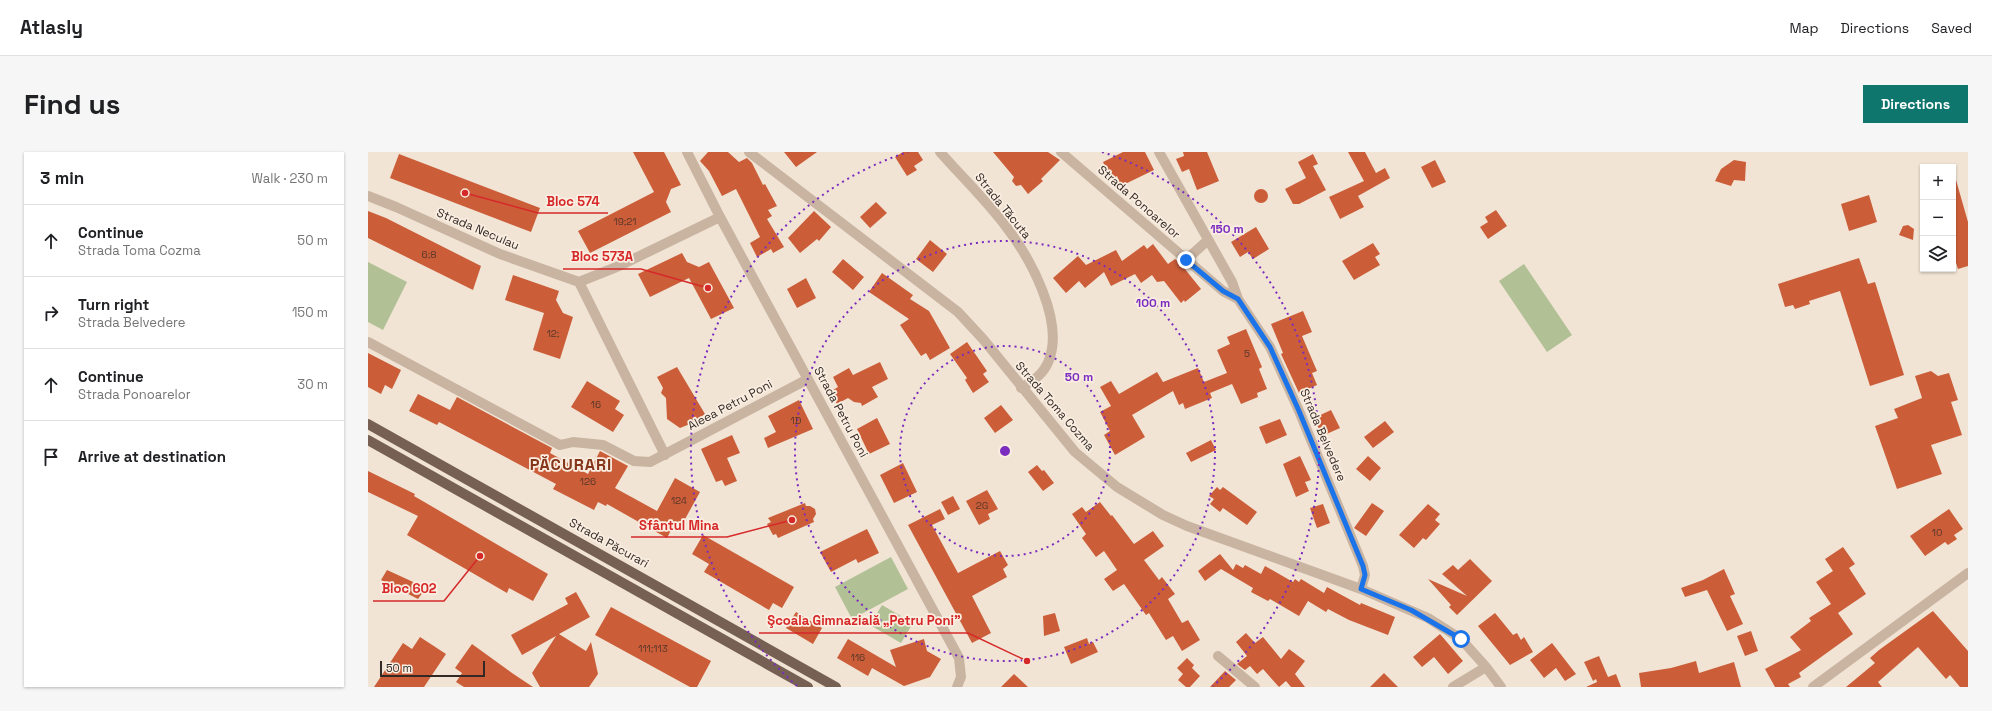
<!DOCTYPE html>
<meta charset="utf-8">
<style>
:root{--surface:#fff;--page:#f6f6f6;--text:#202124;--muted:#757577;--line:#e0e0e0;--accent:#0f766e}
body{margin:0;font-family:"Space Grotesk",sans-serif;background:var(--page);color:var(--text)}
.controls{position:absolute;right:12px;top:12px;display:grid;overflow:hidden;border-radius:0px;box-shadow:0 1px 3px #0004}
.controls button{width:36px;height:36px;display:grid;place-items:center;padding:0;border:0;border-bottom:1px solid var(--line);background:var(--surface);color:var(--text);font:20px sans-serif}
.scale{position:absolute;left:12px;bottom:10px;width:105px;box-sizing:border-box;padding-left:4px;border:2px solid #332924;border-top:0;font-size:11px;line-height:14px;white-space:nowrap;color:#332924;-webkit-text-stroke:3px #f9eee1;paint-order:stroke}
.stop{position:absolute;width:12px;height:12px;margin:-9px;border:3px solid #1a73e8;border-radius:50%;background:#fff}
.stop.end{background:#1a73e8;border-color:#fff;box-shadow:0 1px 4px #0008}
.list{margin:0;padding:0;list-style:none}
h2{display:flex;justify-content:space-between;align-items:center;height:52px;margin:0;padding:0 16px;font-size:17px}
h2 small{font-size:13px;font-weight:400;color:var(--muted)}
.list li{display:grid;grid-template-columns:26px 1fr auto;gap:12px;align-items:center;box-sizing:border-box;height:72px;padding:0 16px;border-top:1px solid var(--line)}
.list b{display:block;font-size:15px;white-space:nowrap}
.list p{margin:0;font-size:13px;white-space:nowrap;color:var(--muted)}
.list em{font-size:13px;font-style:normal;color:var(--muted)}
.icon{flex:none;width:22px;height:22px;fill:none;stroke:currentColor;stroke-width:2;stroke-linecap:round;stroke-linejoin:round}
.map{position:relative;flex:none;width:1600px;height:535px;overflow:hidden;border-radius:0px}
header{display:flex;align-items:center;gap:24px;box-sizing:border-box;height:56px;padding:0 20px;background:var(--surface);border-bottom:1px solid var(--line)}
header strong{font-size:19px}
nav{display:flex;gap:22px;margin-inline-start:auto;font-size:14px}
.intro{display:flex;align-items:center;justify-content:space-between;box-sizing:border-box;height:96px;padding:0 24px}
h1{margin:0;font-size:28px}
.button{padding:10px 18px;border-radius:0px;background:var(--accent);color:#fff;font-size:14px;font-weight:700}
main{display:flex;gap:24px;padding:0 24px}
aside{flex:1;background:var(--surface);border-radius:0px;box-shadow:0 1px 3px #0004}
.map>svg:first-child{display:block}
.green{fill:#b1c095}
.building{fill:#cb5e39}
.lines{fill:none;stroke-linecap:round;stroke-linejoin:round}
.minor{stroke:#c9b4a1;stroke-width:10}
.major{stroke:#766054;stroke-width:10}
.route{stroke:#1a73e8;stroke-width:5}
.ring{fill:none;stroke:#7b2cbf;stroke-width:2;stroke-dasharray:2 4}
.labels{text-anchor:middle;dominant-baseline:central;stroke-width:3.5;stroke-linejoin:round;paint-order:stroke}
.number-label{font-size:10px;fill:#593629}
.street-label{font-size:12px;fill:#332924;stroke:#f9eee1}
.district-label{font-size:16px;font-weight:bold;letter-spacing:1px;fill:#85351a;stroke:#f9eee1}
.centre{fill:#7b2cbf;stroke:#f9eee1;stroke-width:2}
.ring-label{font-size:12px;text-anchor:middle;font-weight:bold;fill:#7b2cbf;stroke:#f9eee1;stroke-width:3.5;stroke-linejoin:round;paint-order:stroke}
.leader{fill:none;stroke:#d62828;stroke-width:1.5}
.callout-dot{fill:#d62828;stroke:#f9eee1;stroke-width:1.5}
.callout-label{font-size:13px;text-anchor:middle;font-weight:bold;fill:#d62828;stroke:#f9eee1;stroke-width:3.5;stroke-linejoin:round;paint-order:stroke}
</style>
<header>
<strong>Atlasly</strong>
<nav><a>Map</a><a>Directions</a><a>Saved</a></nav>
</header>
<div class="intro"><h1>Find us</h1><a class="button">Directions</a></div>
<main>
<aside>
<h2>3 min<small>Walk · 230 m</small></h2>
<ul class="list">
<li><svg class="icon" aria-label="ahead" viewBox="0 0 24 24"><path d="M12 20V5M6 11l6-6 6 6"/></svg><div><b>Continue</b><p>Strada Toma Cozma</p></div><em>50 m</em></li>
<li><svg class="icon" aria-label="right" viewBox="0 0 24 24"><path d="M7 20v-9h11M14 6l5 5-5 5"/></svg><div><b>Turn right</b><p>Strada Belvedere</p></div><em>150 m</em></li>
<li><svg class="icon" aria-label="ahead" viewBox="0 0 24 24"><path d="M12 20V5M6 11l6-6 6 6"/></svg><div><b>Continue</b><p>Strada Ponoarelor</p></div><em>30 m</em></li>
<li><svg class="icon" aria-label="arrive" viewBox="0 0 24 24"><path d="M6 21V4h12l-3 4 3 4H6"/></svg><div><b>Arrive at destination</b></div></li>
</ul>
</aside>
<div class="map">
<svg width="1600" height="535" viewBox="0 0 1600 535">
<rect width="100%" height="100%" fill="#f1e4d5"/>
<path class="green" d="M0 110 39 130 15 178 0 170Z
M1156 112 1204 183 1179 200 1131 129Z
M523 405 540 437 484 467 467 435Z
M514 453 545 471 533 491 502 473Z"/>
<path class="building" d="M265 0H296L313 33 303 37 298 50 303 60 222 101 210 79 286 40Z
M340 0H360L371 10 379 6 384 11 395 33 397 32 409 54 400 58 404 64 399 67 416 95 405 101 403 97 389 105 382 91 392 85 368 37 354 44 341 19 332 9Z
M416 0H449L428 15Z
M535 0H550L555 8 546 14 549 18 539 24 527 5Z
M625 0H680L692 8 673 27 675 29 660 42 653 33 648 34 644 29 646 25Z
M755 0H777L786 18 753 34 749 24 743 27 735 10Z
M815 0H839L851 29 829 38 821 17 814 20 808 7 816 4Z
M980 0H997L1008 21 1017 16 1022 26 990 44 996 55 972 67 961 45 996 29Z
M31 2 172 56 163 80 22 26Z
M945 2 950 12 945 14 958 38 931 52H925L917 37 938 26 930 10Z
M1067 8 1078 30 1064 36 1053 15Z
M1366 8 1378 10 1377 29 1366 28 1363 34 1347 29 1353 17Z
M1588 28 1600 70V114L1590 117 1585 101V29Z
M886 44a7 7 0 1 1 14 0a7 7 0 1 1-14 0Z
M1501 43 1509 70 1481 79 1473 52Z
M508 50 519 61 502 76 492 65Z
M1128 58 1139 74 1120 87 1112 75 1120 70 1117 65Z
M0 59 18 66 113 114 105 138 0 86Z
M446 59 463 75 451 89 449 87 432 101 420 86Z
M1540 73 1546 77 1545 88 1531 83 1535 74Z
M888 75 901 97 885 107 880 100 872 105 863 90Z
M562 88 579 102 565 120 548 107Z
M1005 91 1012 102 1007 105 1012 113 986 128 974 109Z
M785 92 800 112 807 107 812 111 833 137 817 150 816 148 813 151 796 129 789 130 784 123 773 131 767 122 743 134 736 120 717 136 711 129 698 141 685 126 710 104 718 113 748 98 754 109 776 93 779 97Z
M314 101 319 110 331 115 341 110 366 156 343 167 321 126 282 145 270 122Z
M1491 106 1500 132 1507 130 1536 223 1502 234 1472 139 1441 149 1442 152 1427 157 1425 153 1417 155 1410 132Z
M475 107 496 125 485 138 464 120Z
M514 121 545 143 542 147 561 159 582 196 562 208 558 201 553 204 532 173 541 167 501 140Z
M145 123 191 139 188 148 195 161 205 165 192 207 165 198 176 161 137 148Z
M438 126 448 146 429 156 419 137Z
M935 159 944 180 934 184 949 219 944 221 949 233 931 241 913 202 915 201 903 172Z
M878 177 894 215 891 217 899 237 889 241 890 245 873 252 864 232 842 241 844 246 817 257 815 251 811 253 805 239 764 263 777 285 747 303 736 283 742 279 732 260 743 254 732 235 743 229 751 242 789 220 795 230 830 216 836 230 859 221 849 198 862 192 859 185Z
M599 190 619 219 615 222 621 230 605 241 597 228 599 226 582 202Z
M0 201 33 218 24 237 17 233 13 242 0 235Z
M512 210 520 227 504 235 510 245 494 254 493 251 486 250 480 246 469 252 462 240 470 235 465 225 481 216 485 223Z
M309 215 337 262 322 272 312 276 299 267 298 246 293 241 295 236 289 225Z
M1563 219 1570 224 1581 221 1590 248 1583 250 1594 283 1563 293 1574 322 1529 337 1507 274 1530 266 1526 257 1554 246 1547 224Z
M219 229 252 249 247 257 256 263 245 280 203 255Z
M50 242 82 258 89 245 184 296 182 301 220 322 232 299 260 314 247 336 289 359 307 326 332 340 311 378 305 374 299 386 239 352 238 354 230 350 226 358 185 337 188 332 71 270 69 273 41 259Z
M431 248 445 277 400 296 396 286 408 280 400 264Z
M633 253 645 268 627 281 616 266Z
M963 258 972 276 954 284 946 266Z
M509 266 522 292 501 302 489 277Z
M912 267 919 283 898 292 891 275Z
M1017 269 1026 280 1005 296 996 285Z
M364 283 372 301 359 306 369 329 357 334 354 328 348 330 333 297Z
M843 288 848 298 823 310 818 301Z
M932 304 943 328 937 330 941 339 928 345 915 312Z
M1000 304 1013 316 1002 329 988 317Z
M535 311 549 340 526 351 512 323Z
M669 313 674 319 676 318 686 331 675 339 660 320Z
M0 319 47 342 46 344 180 422 165 449 141 436 139 441 39 383 50 364 0 340Z
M849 335 852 338 855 335 889 360 879 373 855 356 852 360 842 352 846 347 841 344Z
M619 338 630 357 620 362 622 367 611 373 598 349Z
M585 344 592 357 580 363 573 350Z
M732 350 743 364 744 363 766 392 785 379 796 394 776 408 791 428 794 425 807 442 800 447 814 471 820 468 832 488 814 499 805 484 798 488 781 461 778 463 756 432 745 439 736 427 749 418 736 399 728 405 714 386 718 382 704 362 714 355 718 360Z
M437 351 438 354H442L447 357 448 362 445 367 446 370 410 386 408 382 405 383 399 372 403 370 400 366Z
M1004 351 1016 359 998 384 986 376Z
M955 352 962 371 949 376 942 356Z
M1060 352 1072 362 1067 368 1072 372 1058 388 1055 386 1046 396 1031 383Z
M572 357 577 367 564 373 590 421 632 399 640 413 635 417 639 425 604 444 623 481 604 491 540 373Z
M1581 357 1595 377 1586 383 1589 387 1580 393 1577 390 1557 404 1542 384Z
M499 377 511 401 490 411 488 407 463 420 452 400Z
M335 383 426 435 414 456 405 451 401 458 336 420 341 412 324 402Z
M1475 395 1487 412 1481 416 1498 442 1470 461 1485 482 1431 521 1433 525 1420 532 1422 535H1407L1397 517 1433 498 1422 485 1443 469 1441 466 1463 452 1448 430 1465 419 1457 407Z
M852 402 865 418 868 412 875 416 877 413 893 422 897 414 925 430 927 427 931 430 933 427 956 441 959 435 992 453 993 451 1027 465 1020 483 981 468 960 457 958 460 940 449 931 464 902 447 900 449 883 440 885 436 853 417 837 429 830 419Z
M1102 407 1124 429 1089 463 1081 455 1083 453 1060 427 1099 444 1074 422 1085 413 1090 418Z
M1356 417 1367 442 1362 444 1375 472 1359 479 1339 438 1317 445 1313 436 1335 428Z
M19 418 54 434 52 438 55 440 50 447 13 428Z
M208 440 222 465 191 482 218 499 223 490 230 522 221 535H172L164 521 188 484 154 503 143 483 200 452 197 446Z
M243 455 343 509 329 535H322L227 483Z
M1565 459 1600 499V535H1592L1582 523 1578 527 1550 495 1510 530 1514 535H1478L1507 511 1502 506 1511 498Z
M428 460 454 476 445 492 418 476Z
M687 461 692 479 676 484 675 464Z
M1127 461 1145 483 1149 481 1153 488 1156 485 1165 500 1142 513 1110 474Z
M1383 479 1390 499 1377 504 1369 484Z
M878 481 887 491 895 485 913 507 921 497 937 509 927 522 937 535H923L918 529 911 535 895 517 889 522 882 514 877 518 869 512 879 504 868 490Z
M1072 482 1095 509 1080 522 1066 505 1054 515 1045 505Z
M52 485 78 502 56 535H6L35 491 44 497Z
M719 486 721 492 725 490 730 500 703 512 696 495Z
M480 487 528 515 522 498 556 487 559 499 573 507 562 525 536 534 504 516 500 524 469 506Z
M1184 491 1208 522 1197 529 1188 516 1176 526 1162 508Z
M104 492 144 521 165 535H96L88 530 94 521 87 516Z
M1231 504 1240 525 1248 522 1253 535H1218L1229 530 1228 527 1225 529 1216 510Z
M819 506 826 513 824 516 832 524 822 535H818L810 528 815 522 809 516Z
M1328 509 1331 521 1366 510 1373 535H1273L1271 521 1303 516Z
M857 519 868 528 861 535H842Z
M1016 521 1030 535H1002Z
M646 522 660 535H633Z"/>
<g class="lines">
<path class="minor" d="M319 0 352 65 591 506 593 525 589 535
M381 0 590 160 615 187 707 300 749 335 795 363 819 374 993 437 1060 466 1093 487 1118 515 1133 535
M572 0C594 25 619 49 639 76 663 107 696 169 681 208 676 222 665 229 653 236
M693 0 855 139 870 147
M791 0 864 130 870 147 902 195 931 259 995 414 997 423 993 437
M0 44 28 55 132 102 211 130 251 114 352 65
M818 108 840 88
M211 130 297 303
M0 190 192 293 205 290 235 293 266 309 282 310 440 227
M850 504 887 535
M1085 535 1118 515
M1445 535 1600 421"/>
<path class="major" d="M0 272 468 535
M0 288 440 535"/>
</g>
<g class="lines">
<path class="route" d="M818 108 855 139 870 147 902 195 931 259 995 414 997 423 993 437 1043 458 1093 487"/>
</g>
<g class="ring">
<circle cx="637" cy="299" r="105"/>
<circle cx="637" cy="299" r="210"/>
<path d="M429 534A314 314 0 0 1 540 0M734 0A314 314 0 0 1 845 534"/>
</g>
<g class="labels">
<g class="number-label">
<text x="257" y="69">19;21</text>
<text x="61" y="102">6;8</text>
<text x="185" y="181">12;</text>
<text x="879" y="201">5</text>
<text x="228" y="252">16</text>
<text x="428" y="268">1D</text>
<text x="220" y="329">126</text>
<text x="311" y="348">124</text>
<text x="614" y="353">2G</text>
<text x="1569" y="380">10</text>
<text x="285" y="496">111;113</text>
<text x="490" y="505">116</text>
</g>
<g class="street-label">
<text transform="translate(771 50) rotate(41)">Strada Ponoarelor</text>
<text transform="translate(635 54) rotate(51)">Strada Tăcuta</text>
<text transform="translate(110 77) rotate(23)">Strada Neculau</text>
<text transform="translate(362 253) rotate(-28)">Aleea Petru Poni</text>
<text transform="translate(687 254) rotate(49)">Strada Toma Cozma</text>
<text transform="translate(473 260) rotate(62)">Strada Petru Poni</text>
<text transform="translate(955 283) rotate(67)">Strada Belvedere</text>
<text transform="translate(241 391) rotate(29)">Strada Păcurari</text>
</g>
<g class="district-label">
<text x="203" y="312">PĂCURARI</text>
</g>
</g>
<circle cx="637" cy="299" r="6" class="centre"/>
<g class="ring-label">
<text x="859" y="81">150 m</text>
<text x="785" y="155">100 m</text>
<text x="711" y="229">50 m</text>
</g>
<path class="leader" d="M97 41L170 61H240M340 136L273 117H195M424 368L359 385H263M112 404L76 449H5M659 509L600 481H391"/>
<g class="callout-dot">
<circle cx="97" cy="41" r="4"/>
<circle cx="340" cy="136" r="4"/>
<circle cx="424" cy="368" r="4"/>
<circle cx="112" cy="404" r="4"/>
<circle cx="659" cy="509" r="4"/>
</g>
<g class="callout-label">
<text x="205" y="54">Bloc 574</text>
<text x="234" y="109">Bloc 573A</text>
<text x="311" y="378">Sfântul Mina</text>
<text x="41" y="441">Bloc 602</text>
<text x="496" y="473">Şcoala Gimnazială „Petru Poni”</text>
</g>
</svg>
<div class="controls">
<button>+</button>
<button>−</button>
<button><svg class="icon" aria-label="layers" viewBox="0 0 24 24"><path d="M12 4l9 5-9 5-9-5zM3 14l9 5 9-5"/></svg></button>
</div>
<div class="scale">50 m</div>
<div class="stop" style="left:1093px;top:487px"></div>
<div class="stop end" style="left:818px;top:108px"></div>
</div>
</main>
